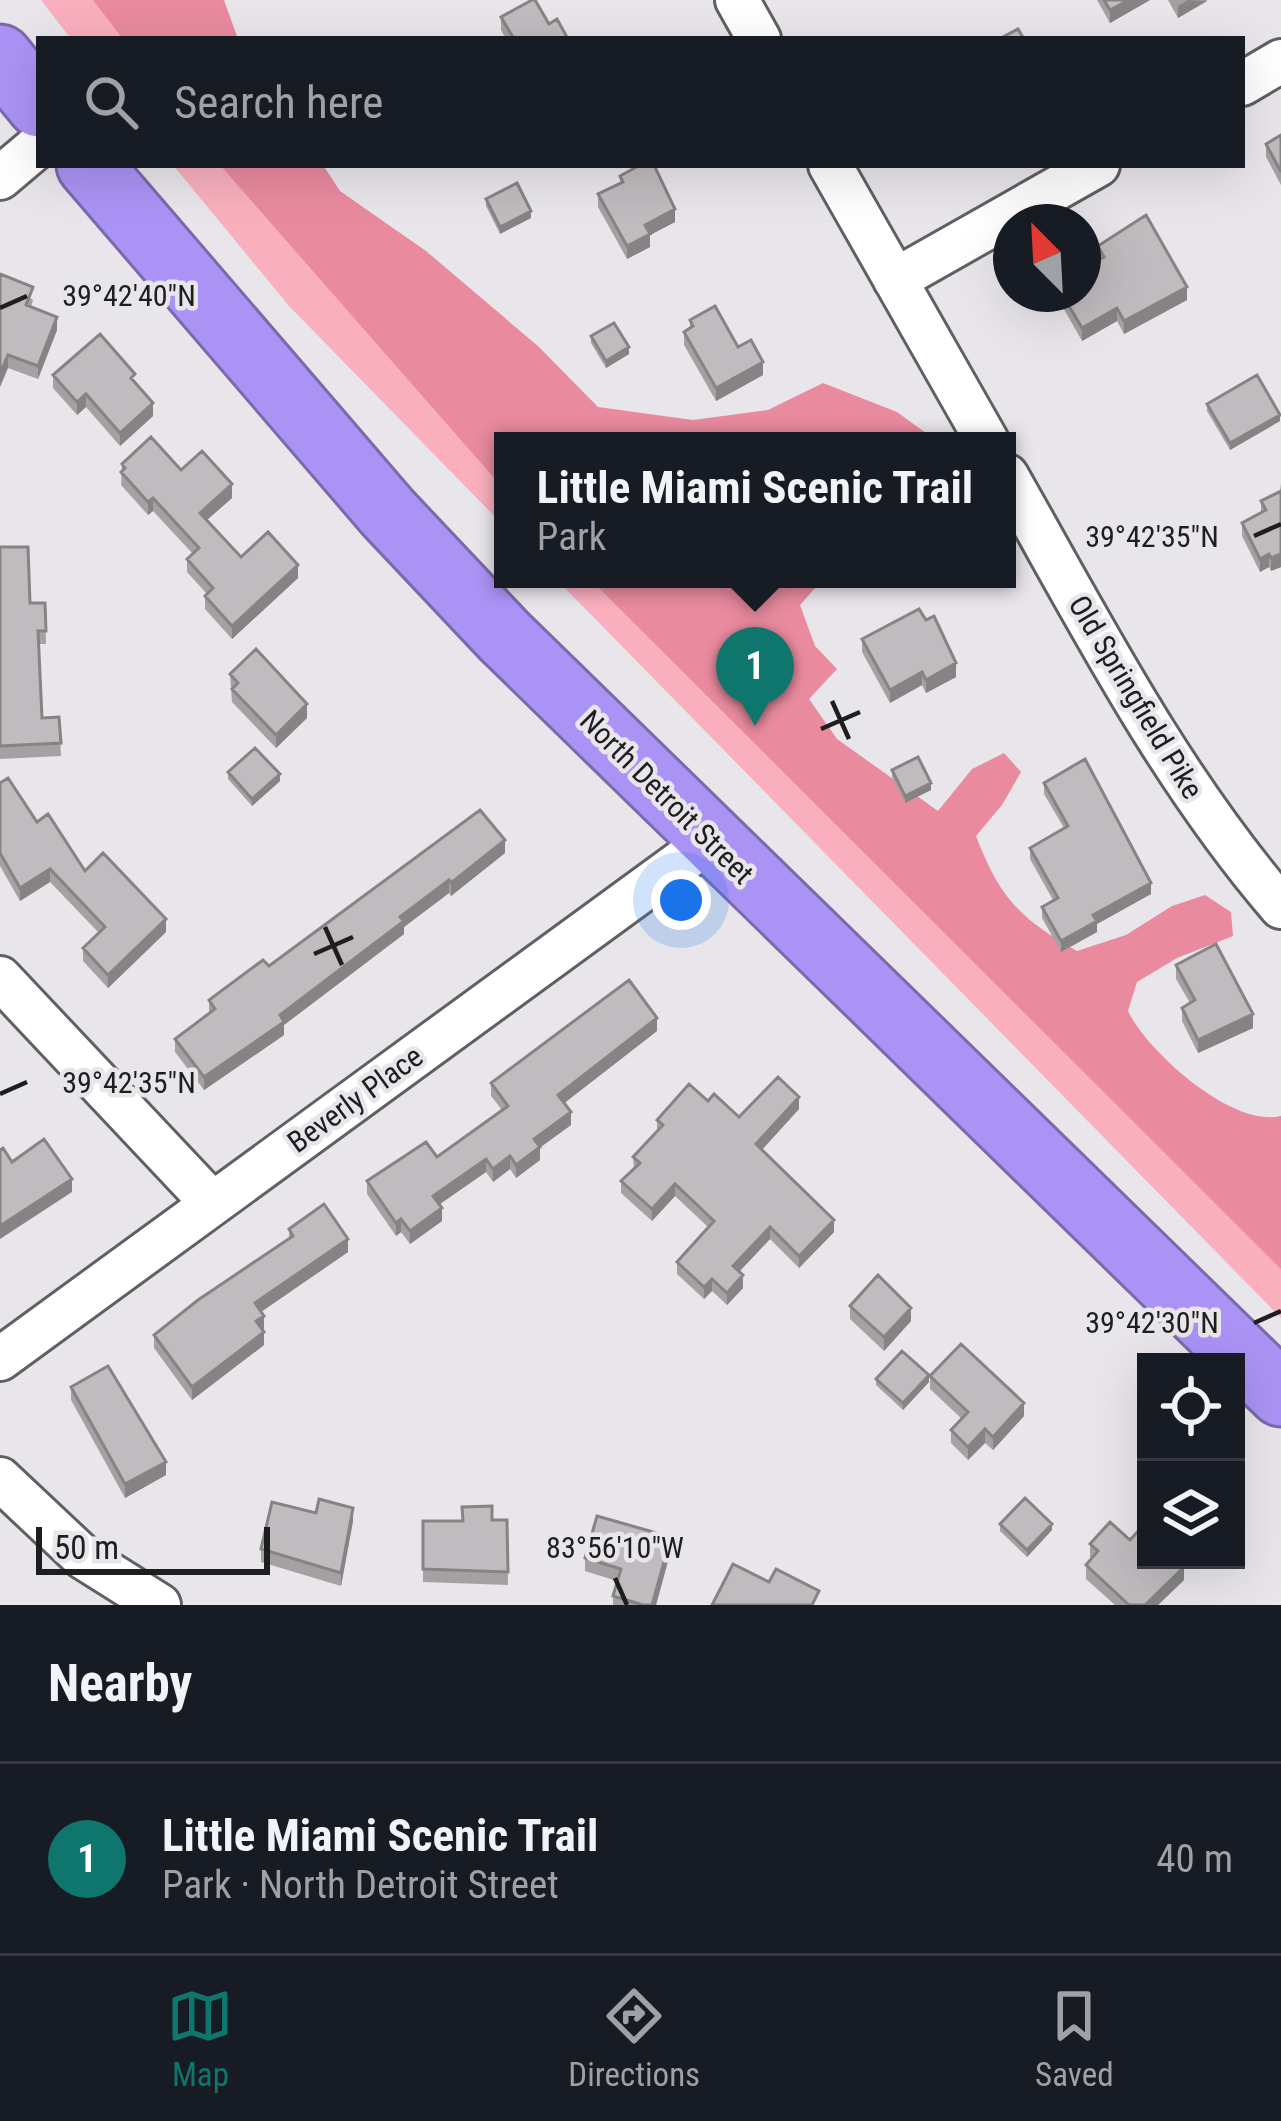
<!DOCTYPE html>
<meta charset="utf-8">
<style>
:root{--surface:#171b24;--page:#20242c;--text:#f1f3f6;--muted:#9ea1a6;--line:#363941;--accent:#0f766e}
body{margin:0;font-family:"Roboto Condensed",sans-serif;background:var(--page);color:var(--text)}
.controls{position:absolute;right:36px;bottom:36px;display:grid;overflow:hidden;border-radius:0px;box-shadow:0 12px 48px #0002}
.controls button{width:108px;height:108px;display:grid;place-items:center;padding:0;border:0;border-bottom:3px solid var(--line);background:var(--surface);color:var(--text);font:60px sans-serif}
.compass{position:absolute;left:993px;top:204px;width:108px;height:108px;border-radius:50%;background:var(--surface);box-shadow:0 12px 48px #0002;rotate:336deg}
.scale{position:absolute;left:36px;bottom:30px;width:234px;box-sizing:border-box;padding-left:12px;border:6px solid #1f1e1f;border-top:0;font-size:33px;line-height:42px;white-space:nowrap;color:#1f1e1f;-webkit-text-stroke:9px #e9e6eb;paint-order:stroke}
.you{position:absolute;left:681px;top:900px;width:42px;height:42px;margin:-30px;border:9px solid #fff;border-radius:50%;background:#1a73e8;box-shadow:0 0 0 18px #1a73e833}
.badge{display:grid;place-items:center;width:78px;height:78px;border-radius:50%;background:var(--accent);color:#fff;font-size:39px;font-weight:700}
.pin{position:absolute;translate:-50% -99px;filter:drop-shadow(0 3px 6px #0008)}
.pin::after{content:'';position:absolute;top:63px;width:42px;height:36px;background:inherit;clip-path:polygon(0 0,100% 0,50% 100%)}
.popup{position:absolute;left:494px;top:432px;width:522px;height:156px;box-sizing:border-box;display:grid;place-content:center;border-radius:0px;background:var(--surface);filter:drop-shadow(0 3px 9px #0005);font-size:39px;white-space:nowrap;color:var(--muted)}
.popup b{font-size:45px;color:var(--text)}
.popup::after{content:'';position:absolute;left:50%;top:100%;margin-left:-24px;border:24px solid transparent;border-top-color:var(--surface)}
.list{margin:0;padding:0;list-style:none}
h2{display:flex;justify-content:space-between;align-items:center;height:156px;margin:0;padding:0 48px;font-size:51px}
h2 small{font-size:39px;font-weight:400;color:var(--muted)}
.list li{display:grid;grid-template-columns:78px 1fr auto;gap:36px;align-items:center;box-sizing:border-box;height:192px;padding:0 48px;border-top:3px solid var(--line)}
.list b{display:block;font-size:45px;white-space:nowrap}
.list p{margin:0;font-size:39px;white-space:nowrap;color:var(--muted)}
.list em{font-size:39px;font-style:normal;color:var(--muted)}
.icon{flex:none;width:66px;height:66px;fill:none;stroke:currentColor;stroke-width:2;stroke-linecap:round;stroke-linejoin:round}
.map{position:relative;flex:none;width:1281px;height:1605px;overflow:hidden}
.search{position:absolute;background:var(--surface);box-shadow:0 12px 48px #0002;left:36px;right:36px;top:36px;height:132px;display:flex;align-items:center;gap:30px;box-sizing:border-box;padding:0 42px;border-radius:0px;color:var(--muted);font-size:45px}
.sheet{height:348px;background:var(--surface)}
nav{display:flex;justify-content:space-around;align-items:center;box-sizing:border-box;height:168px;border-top:3px solid var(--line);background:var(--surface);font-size:33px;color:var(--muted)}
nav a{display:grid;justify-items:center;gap:6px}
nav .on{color:var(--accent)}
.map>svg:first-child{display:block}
.green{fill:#f9afbe}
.forest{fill:#e98a9f}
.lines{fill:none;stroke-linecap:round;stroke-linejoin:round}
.minor-casing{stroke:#625f63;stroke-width:48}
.highway-casing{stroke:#7a6aaa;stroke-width:69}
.minor{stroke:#fff;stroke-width:42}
.highway{stroke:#ab93f5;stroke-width:63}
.wall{fill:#a5a1a3}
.shaded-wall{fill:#868385}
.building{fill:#c0bbbe;stroke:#868385;stroke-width:3}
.ticks{fill:none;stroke:#1f1e1f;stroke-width:4.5}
.labels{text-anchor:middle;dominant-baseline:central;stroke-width:9;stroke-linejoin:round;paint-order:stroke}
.street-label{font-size:30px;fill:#1f1e1f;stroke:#e9e6eb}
.ticks-label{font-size:30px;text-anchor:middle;fill:#1f1e1f;stroke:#e9e6eb;stroke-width:9;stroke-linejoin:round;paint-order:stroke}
</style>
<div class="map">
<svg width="1281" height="1605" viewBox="0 0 1281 1605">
<rect width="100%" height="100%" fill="#e9e6eb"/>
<path class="green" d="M41 0H160L191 39H71Z
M173 165H294L503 441V525L289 306Z
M556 579H668L1281 1188V1318Z"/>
<path class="forest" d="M93 0H224L238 39H123Z
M220 165H323L340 191 426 251 539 347 598 407 693 420 768 410 823 383 897 412 937 441H503V488Z
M590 579H823L800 605 815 646 837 669 809 699 837 739 938 811 972 769 1004 753 1021 772 1002 805 976 836C1000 898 1020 919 1077 951L1126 935 1172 906 1205 895 1231 912 1233 936 1177 958 1137 982 1128 1011C1147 1051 1232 1128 1281 1116V1269Z"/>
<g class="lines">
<defs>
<path id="minor" d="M737 0 759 39
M1242 84 1281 61
M830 165 987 441
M0 178 39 145
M895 280 1098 165
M1007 476C1091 624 1169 777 1281 907
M0 978 212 1203
M0 1359 711 840
M0 1479 84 1558 159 1605"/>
<path id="highway" d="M0 57 39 105
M89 165 388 513 504 636 1281 1394"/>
</defs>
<use href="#minor" class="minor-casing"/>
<use href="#highway" class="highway-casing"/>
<use href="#minor" class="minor"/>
<use href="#highway" class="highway"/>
</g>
<path class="wall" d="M1097 0H1150L1110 23Z
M1168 0H1207V1L1178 18Z
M501 17 549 24 568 39H506L501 30Z
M1281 135V185L1266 157V144Z
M620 176 675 222 650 235V247L627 259 598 207V194L620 183Z
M486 199 531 218 500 234 486 206Z
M1098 246 1187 300 1124 334 1117 321 1082 341 1057 297V294H1083L1098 260Z
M0 274 33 300 31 307 57 330 38 379 8 368Z
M690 320 738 347 763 375 716 401 684 345V332L690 329Z
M591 336 629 354 606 368 591 343Z
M53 375 135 383 153 416 120 446 86 407 77 415 53 388Z
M1207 404 1280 421 1230 450 1207 411Z
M122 464 181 470 232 498 207 520 241 557 298 578 232 639 205 609V596L207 594 187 572V559L193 554 153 511 148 515 121 485Z
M1281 483V567L1271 571 1269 567 1260 572 1242 536V523L1261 513V501L1280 491Z
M0 547 30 603H45L46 644H38L42 718 59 717 61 756 0 759Z
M862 639 956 677 926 693 922 685 890 703 862 652Z
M230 674 307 718 276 748 232 702Z
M892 770 931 790 905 803 892 777Z
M228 772 280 781 252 806 228 779Z
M0 783 85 871 166 932 108 988 83 961V948L99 933 50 882 20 901 0 866Z
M1044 783 1151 894 1097 924V932L1061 952 1042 918V907L1053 900 1030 859V848L1064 828 1044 794Z
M505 853 451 896 449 893 404 927V934L284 1025V1035L204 1090 175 1052V1039L209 1014V1000L269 966Z
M1176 965 1253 1028 1198 1053 1182 1021V1008L1190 1003 1176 979Z
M657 1031 564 1103 571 1125 540 1147V1160L516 1178 510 1169 493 1182 486 1172 439 1204 442 1221 410 1244 401 1232 396 1236 367 1194V1181L437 1157 502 1110 491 1096V1083Z
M708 1101 739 1117 799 1109 762 1150 834 1232 799 1268 770 1239 739 1272 743 1288 727 1305 712 1291 704 1299 677 1274V1262L708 1227 675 1196 652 1221 621 1193V1181L634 1169 633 1157 657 1132V1120Z
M289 1229 348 1252 261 1312 264 1345 192 1400 154 1348V1335L289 1239Z
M850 1306 911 1321 884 1351 850 1319Z
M930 1376 1024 1416 993 1450 985 1443 968 1460 951 1443V1430L962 1419 930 1389Z
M876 1379 929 1382 903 1410 876 1385Z
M71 1387 166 1475 125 1498 71 1400Z
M316 1513 353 1521 341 1586 261 1562V1549Z
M507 1520 508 1585 423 1582V1521Z
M1000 1524 1052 1530 1027 1557 1000 1531Z
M1130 1540 1184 1580 1158 1605H1115L1086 1579V1565L1092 1558 1090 1557V1544Z
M671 1550 656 1605H613V1596L617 1581 585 1571V1558Z"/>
<path class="shaded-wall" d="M1129 0H1150L1110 23V10Z
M1188 0 1207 1 1178 18V6Z
M675 209V222L650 235V247L627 259V246L645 225Z
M531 211V218L500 234V227Z
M1187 287V300L1124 334V321Z
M1117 308V321L1082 341V328Z
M57 317V330L38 379V366Z
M629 347V354L606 368V361Z
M8 355V368L0 387V374Z
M763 362V375L716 401V388Z
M86 394V407L77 415V402Z
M153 403V416L120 446V433Z
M1280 415V421L1230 450V443Z
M232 484V498L200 526V513Z
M153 498V511L148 515V502Z
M1269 554V567L1260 572V559Z
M1281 554V567L1271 571V558Z
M298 565V578L232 639V626Z
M956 663V677L926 693V680Z
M922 672V685L890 703V690Z
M307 704V718L276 748V735Z
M280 774V781L252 806V799Z
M931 783V790L905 803V796Z
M505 840V853L451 896V883Z
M50 869V882L20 901V888Z
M449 880V893L404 927V934L284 1025V1035L204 1090V1077L400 917Z
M1151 883V894L1097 924V932L1061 952V941L1093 915Z
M166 919V932L108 988V975Z
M1253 1014V1028L1198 1053V1040Z
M657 1018V1031L558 1108V1095Z
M799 1097V1109L756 1156V1144Z
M571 1112V1125L534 1152V1139Z
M540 1147V1160L516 1178V1165Z
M510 1156V1169L493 1182V1169Z
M486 1159V1172L433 1209V1196Z
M72 1179V1192L0 1239V1226Z
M675 1184V1196L652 1221V1209Z
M442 1208V1221L410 1244V1231Z
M401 1219V1232L396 1236V1223Z
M834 1220V1232L799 1268V1256Z
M770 1227V1239L733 1278V1266Z
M348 1239V1252L255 1316V1303Z
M743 1275V1288L727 1305V1293Z
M712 1279V1291L704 1299V1287Z
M911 1308V1321L884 1351V1337Z
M264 1316V1329L256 1334V1321Z
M264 1332V1345L192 1400V1387Z
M929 1375V1382L903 1410V1403Z
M1024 1403V1416L993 1450V1437Z
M985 1429V1443L968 1460V1447Z
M166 1462V1475L125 1498V1484Z
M353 1508V1521L341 1586V1573Z
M1052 1524V1530L1027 1557V1550Z
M671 1537V1550L656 1605H652Z
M1184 1567V1580L1158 1605H1145Z"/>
<path class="building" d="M532 0H535L549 24 557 19 568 39H514L501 17Z
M1104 0H1129L1110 10Z
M1018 29 1024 39H999Z
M1281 135V172L1266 144Z
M640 165H654L675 209 645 225 650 234 627 246 598 194 623 182 620 176Z
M517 183 531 211 500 227 486 199Z
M1146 215 1187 287 1124 321 1117 308 1082 328 1062 294H1083V269L1104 257 1098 246Z
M0 274 33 287 26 305 57 317 38 366 8 355 0 374Z
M715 306 738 347 751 340 763 362 716 388 684 332 693 326 690 320Z
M614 323 629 347 606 361 591 336Z
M100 334 135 374 131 378 153 403 120 433 86 394 77 402 53 375Z
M1257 375 1280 415 1230 443 1207 404Z
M151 437 181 470 202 451 232 484 200 513 241 557 268 532 298 565 232 626 205 596 213 588 187 559 199 548 153 498 148 502 121 472 125 468 122 464Z
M1281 491V554L1271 558 1269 554 1260 559 1242 523 1266 510 1261 501Z
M0 547H28L30 603H45L46 631H38L42 718 59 717 61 743 0 746Z
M919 609 926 620 934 616 956 663 926 680 922 672 890 690 862 639Z
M256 649 307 704 276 735 232 689 238 683 230 674Z
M255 748 280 774 252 799 228 772Z
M918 757 931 783 905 796 892 770Z
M1085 759 1151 883 1093 915 1097 921 1061 941 1042 907 1058 898 1030 848 1068 826 1044 783Z
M8 778 37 822 48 814 85 871 103 853 166 919 108 975 83 948 105 927 50 869 20 888 0 853V783Z
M480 810 505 840 451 883 449 880 400 917 404 921 280 1015 284 1022 204 1077 175 1039 215 1009 209 1000 263 960 269 966Z
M1216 944 1253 1014 1198 1040 1182 1008 1195 1000 1176 965Z
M629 980 657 1018 558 1095 571 1112 534 1139 540 1147 516 1165 510 1156 493 1169 486 1159 433 1196 442 1208 410 1231 401 1219 396 1223 367 1181 426 1142 437 1157 508 1106 491 1083Z
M778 1077 799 1097 756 1144 834 1220 799 1256 770 1227 733 1266 743 1275 727 1293 712 1279 704 1287 677 1262 714 1221 675 1184 652 1209 621 1181 640 1163 633 1157 663 1125 657 1120 689 1084 708 1101 714 1094 739 1117Z
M44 1139 72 1179 0 1226V1150L3 1148 12 1162Z
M324 1204 348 1239 255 1303 264 1316 256 1321 264 1332 192 1387 154 1335 198 1300 293 1236 289 1229Z
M878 1275 911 1308 884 1337 850 1306Z
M961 1344 1024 1403 993 1437 985 1429 968 1447 951 1430 968 1412 930 1376Z
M902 1351 929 1375 903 1403 876 1379Z
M108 1366 166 1462 125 1484 71 1387Z
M1025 1498 1052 1524 1027 1550 1000 1524Z
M319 1499 353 1508 341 1573 261 1549 272 1502 316 1513Z
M492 1506V1520H507L508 1572 423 1569V1521H463L462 1507Z
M597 1516 671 1537 652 1605H643L613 1596 621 1569 585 1558Z
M1110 1522 1130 1540 1139 1530 1146 1536V1560H1176L1184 1567 1145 1605H1129L1086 1565 1098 1551 1090 1544Z
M733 1564 769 1582 776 1569 819 1591 812 1605H712Z"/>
<path class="ticks" d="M0 308 27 296M1254 536 1281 524M832 701 849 739M821 729 860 712M325 927 342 965M314 954 353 937M0 1094 27 1082M1254 1323 1281 1311M615 1578 627 1605"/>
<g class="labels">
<g class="street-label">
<text transform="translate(1136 697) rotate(59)">Old Springfield Pike</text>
<text transform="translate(667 797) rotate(45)">North Detroit Street</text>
<text transform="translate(355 1099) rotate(-36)">Beverly Place</text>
</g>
</g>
<g class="ticks-label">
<text x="129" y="306">39°42'40"N</text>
<text x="1152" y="547">39°42'35"N</text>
<text x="129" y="1093">39°42'35"N</text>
<text x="1152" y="1333">39°42'30"N</text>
<text x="615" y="1558">83°56'10"W</text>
</g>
</svg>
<div class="controls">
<button><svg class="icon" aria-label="locate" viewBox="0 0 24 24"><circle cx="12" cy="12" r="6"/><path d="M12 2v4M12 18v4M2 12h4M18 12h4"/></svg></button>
<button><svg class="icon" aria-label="layers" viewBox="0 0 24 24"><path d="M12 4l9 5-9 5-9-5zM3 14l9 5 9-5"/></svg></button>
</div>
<svg class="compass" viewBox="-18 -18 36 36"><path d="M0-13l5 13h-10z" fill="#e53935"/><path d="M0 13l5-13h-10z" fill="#9ea1a6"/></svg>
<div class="scale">50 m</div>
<div class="you"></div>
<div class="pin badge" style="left:755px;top:726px">1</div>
<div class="popup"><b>Little Miami Scenic Trail</b>Park</div>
<div class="search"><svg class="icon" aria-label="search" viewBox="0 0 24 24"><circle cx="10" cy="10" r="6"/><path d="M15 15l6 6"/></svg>Search here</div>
</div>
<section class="sheet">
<h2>Nearby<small></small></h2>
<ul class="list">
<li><span class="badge">1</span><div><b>Little Miami Scenic Trail</b><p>Park · North Detroit Street</p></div><em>40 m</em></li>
</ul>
</section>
<nav>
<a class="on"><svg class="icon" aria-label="map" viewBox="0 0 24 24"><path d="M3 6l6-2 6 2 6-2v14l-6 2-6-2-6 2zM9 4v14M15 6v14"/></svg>Map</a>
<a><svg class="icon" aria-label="directions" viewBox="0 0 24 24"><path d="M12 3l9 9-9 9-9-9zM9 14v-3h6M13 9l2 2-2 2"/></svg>Directions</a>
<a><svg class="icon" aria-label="saved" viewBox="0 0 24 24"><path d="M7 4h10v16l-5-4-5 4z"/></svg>Saved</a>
</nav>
